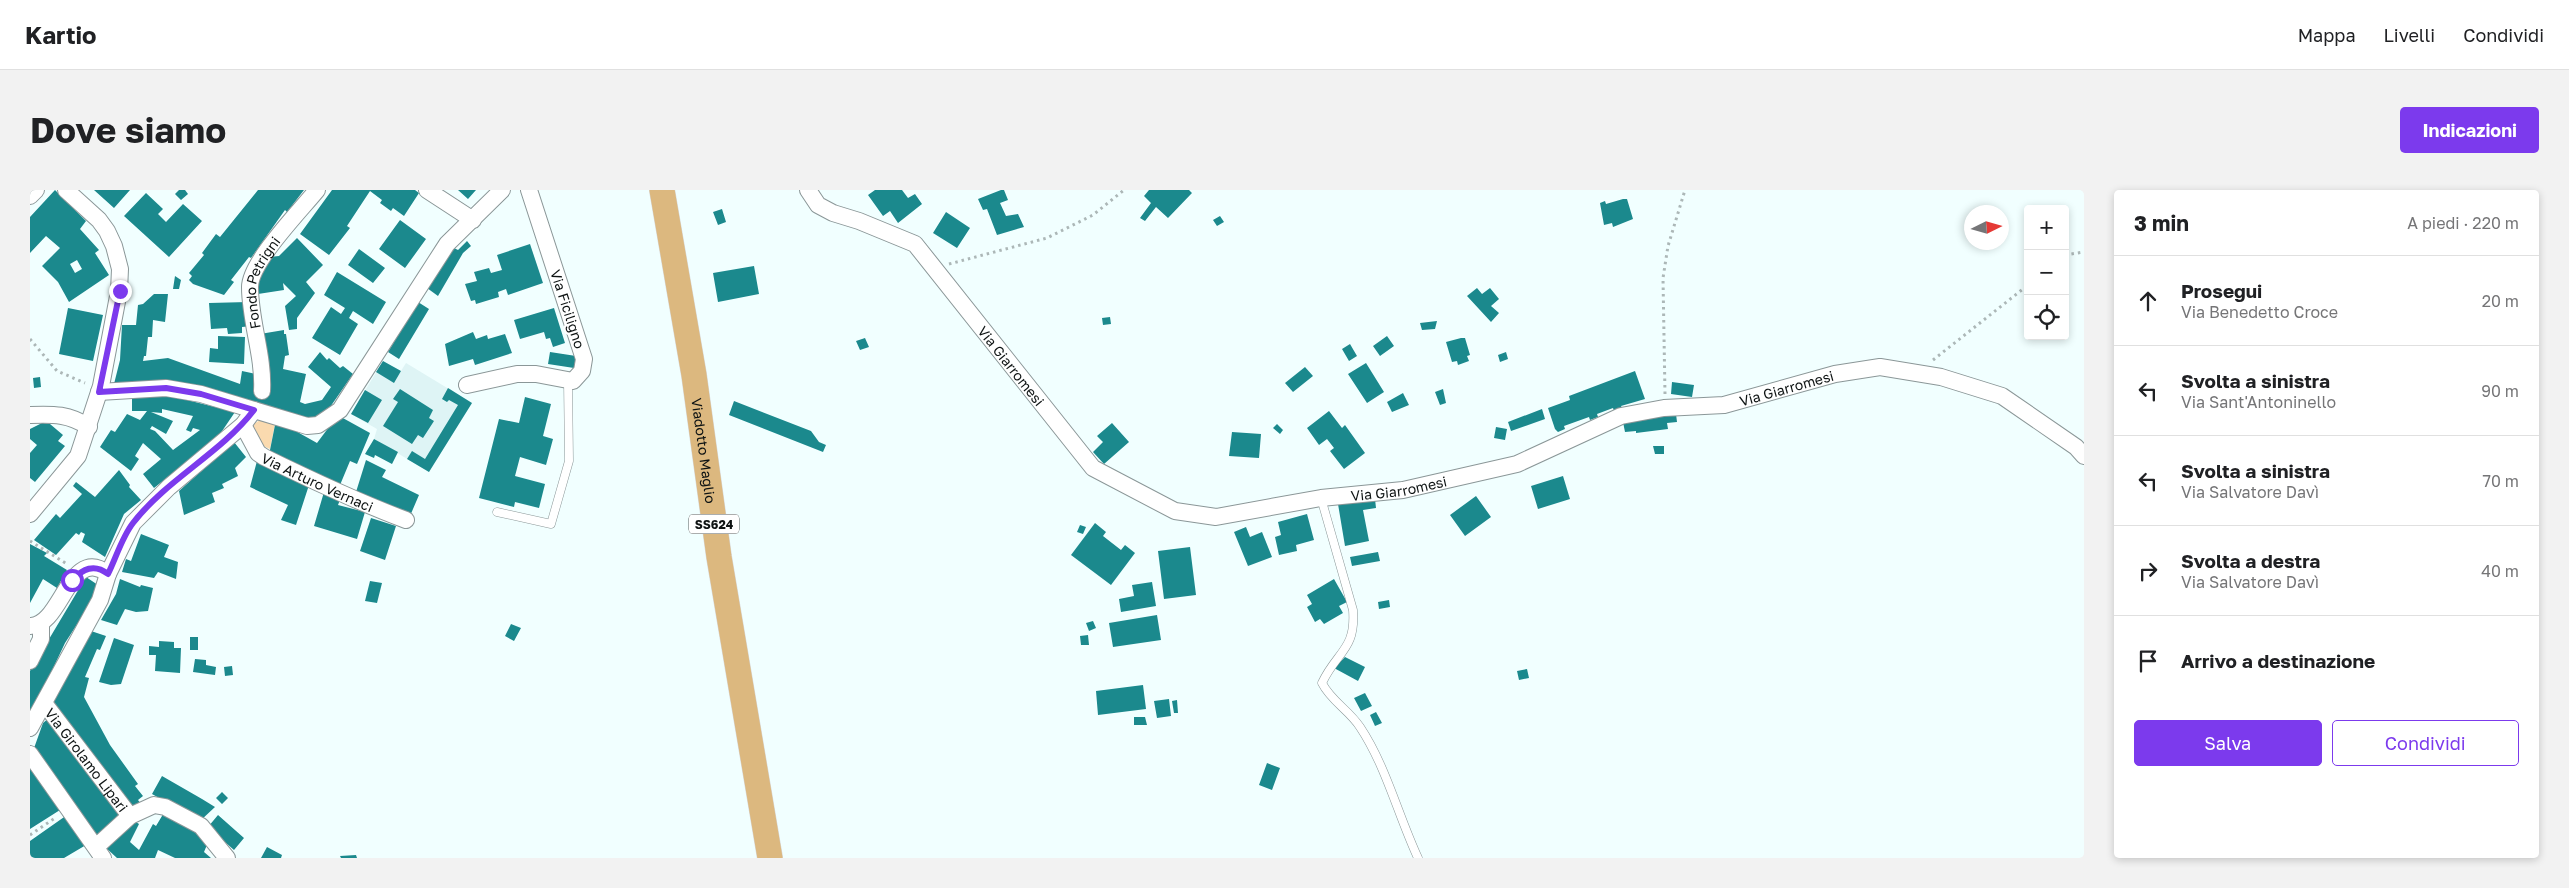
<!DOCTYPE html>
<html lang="it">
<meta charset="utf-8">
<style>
:root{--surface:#fff;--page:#f2f2f2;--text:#202124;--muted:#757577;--line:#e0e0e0;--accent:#7c3aed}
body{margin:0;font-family:"Golos Text",sans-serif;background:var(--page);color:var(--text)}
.controls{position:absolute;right:15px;top:15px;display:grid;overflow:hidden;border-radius:5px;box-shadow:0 2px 8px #0003}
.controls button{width:45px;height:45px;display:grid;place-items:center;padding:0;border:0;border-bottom:1px solid var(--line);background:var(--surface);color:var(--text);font:25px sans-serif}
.compass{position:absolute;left:1934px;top:15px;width:45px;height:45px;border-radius:50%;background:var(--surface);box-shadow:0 2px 8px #0003;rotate:85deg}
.stop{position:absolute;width:15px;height:15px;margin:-11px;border:4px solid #7c3aed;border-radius:50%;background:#fff}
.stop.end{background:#7c3aed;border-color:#fff;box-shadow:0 1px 5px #0008}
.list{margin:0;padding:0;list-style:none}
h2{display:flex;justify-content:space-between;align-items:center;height:65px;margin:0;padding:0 20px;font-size:21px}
h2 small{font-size:16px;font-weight:400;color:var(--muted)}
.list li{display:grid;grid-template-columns:32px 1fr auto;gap:15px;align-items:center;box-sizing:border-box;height:90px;padding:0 20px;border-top:1px solid var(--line)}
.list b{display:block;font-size:19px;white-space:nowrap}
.list p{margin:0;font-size:16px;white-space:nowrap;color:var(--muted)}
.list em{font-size:16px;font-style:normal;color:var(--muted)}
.actions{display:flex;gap:10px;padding:15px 20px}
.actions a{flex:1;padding:11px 0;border:1px solid var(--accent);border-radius:5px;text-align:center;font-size:18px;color:var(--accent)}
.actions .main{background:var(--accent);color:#fff}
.icon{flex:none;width:28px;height:28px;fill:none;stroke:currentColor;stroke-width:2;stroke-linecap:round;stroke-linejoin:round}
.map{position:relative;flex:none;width:2054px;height:668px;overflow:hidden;border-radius:5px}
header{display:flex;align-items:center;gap:30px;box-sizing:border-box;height:70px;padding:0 25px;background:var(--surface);border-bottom:1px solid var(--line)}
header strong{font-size:24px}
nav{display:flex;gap:28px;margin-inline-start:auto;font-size:18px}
.intro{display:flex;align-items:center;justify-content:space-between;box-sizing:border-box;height:120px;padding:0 30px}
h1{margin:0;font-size:35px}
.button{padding:12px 22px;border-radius:5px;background:var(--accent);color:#fff;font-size:18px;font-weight:700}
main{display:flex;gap:30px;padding:0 30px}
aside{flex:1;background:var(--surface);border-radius:5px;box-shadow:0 2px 8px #0003}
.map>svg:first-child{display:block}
.built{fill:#def4f5}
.green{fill:#fadaaf}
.building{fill:#1b898d;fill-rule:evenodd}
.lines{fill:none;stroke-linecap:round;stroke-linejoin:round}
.lane-casing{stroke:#8b9798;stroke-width:9}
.street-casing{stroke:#8b9798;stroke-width:18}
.primary-casing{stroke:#d9d9d9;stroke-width:26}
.path{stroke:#acb7b7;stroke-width:3;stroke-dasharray:2.5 4;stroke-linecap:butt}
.lane{stroke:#fff;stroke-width:8}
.street{stroke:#fff;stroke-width:16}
.primary{stroke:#dcb87f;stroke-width:25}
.route{stroke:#7c3aed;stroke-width:6}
.labels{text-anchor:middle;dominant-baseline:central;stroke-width:4.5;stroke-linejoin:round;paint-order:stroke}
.shield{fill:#fff;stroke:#575a5a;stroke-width:1}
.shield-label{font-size:12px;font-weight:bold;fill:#0f1414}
.street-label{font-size:14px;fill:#0f1414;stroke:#fff}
</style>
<header>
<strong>Kartio</strong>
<nav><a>Mappa</a><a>Livelli</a><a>Condividi</a></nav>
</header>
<div class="intro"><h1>Dove siamo</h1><a class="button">Indicazioni</a></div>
<main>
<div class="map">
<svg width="2054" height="668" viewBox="0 0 2054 668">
<rect width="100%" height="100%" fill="#f1ffff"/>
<path class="built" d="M353 171 371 181 376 173 442 213 399 282 344 249 347 239 321 224Z"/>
<path class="green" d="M230 230 245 234 240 259 231 255 222 235Z"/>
<path class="building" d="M25 0 56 31 50 39 69 60 65 63 79 85 39 112 28 92 12 76 30 58 16 46 0 63V27ZM47 70 52 79 45 83 40 74Z
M64 0H100L84 18Z
M149 0H155L158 4 151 10 145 4Z
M228 0H274L257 22 255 20 221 68 219 67 201 90 204 92 194 105 163 94 159 90 162 86 159 83 174 65 172 63 186 44 190 47Z
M302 0H385L389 3 374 26 363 18 361 21 350 13 352 10 340 1 317 36 320 38 299 65 270 44Z
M428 0H446L438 9Z
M845 0H872L878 8 885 4 892 14 868 33 860 21 853 26 838 5Z
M971 0H974L978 10 970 13 976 26 988 24 994 37 967 45 957 19 953 20 948 9Z
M1119 0H1159L1162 3 1138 28 1126 17 1115 31 1110 28 1121 13 1114 6Z
M116 3 133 19 128 24 136 32 153 14 172 31 139 67 94 26Z
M1593 9H1597L1603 29 1583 37 1582 33 1574 35 1570 13 1575 11 1576 14Z
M692 19 696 32 688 35 683 22Z
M916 22 940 38 927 58 903 43Z
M1190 26 1194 32 1187 36 1183 30Z
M370 30 396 49 375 78 349 59Z
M267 48 293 75 276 92 285 103 267 128V139L259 140 255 116 266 106 253 93 254 100 228 104 226 89 239 67 249 66Z
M437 51 441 56 433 63 408 106 397 98 424 58 428 60Z
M500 54 513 93 478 105 476 99 468 102 469 107 446 114 445 110 441 111 435 94 447 91 444 82 459 78 461 83 472 80 467 65Z
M329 59 355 78 343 93 318 75Z
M724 76 729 104 688 112 683 83Z
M307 82 356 112 343 134 323 121 319 128 328 134 310 165 282 148 301 117 311 124 315 118 294 105Z
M145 86 151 90 149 99H143Z
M1447 98 1452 104 1460 98 1469 109 1461 116 1469 123 1461 132 1437 106Z
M124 104H138L135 132 123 130 122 147H118L116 166H114L113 171 138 168 210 194 212 181 230 185V144L254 140V144H256L259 165 255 166 253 179 276 184 270 212 275 214 292 210 301 197 278 177 290 162 297 170 299 168 310 178 313 176 323 184 296 223 292 226 278 228 145 191 108 194V191L84 194 90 170 92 135H106L108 115 113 114Z
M218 112 222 136 212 137V143L198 144 197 138 181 139 179 113Z
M388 112 399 119 369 169 358 162Z
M38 118 73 125 63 171 29 164Z
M524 118 535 153 523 157 520 148 516 149 514 142 490 149 484 130Z
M1080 127 1081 134 1073 135 1072 128Z
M1407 131 1405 139 1392 140 1390 133Z
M443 142 446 149 457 145 458 149 475 144 482 163 445 175 443 169 419 176 415 154Z
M188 146 215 147 214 174 179 172 180 158 188 159Z
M1357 146 1364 156 1350 166 1343 156Z
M835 148 839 157 830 160 826 151Z
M1431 148H1435L1440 165 1437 166 1439 171 1428 175 1427 171 1422 172 1416 152Z
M1320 154 1327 166 1319 171 1312 159Z
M520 162 546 166 544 178 518 174Z
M1476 162 1478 169 1470 172 1468 165Z
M353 171 371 181 364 193 346 182Z
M1336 173 1354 202 1337 213 1318 184Z
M1275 177 1283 186 1263 202 1255 193Z
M1605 181 1615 209 1591 216 1592 218 1584 221 1583 218 1567 224 1568 227 1560 230 1559 227 1534 236 1535 239 1528 242 1525 239 1518 218 1540 210 1539 206Z
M10 187 11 197 4 198 3 188Z
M1642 192 1664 195 1662 207 1641 204Z
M418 198 442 213 399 282 377 269 382 261 395 269 428 215 419 210 417 212 412 209Z
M370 199 403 220 399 228 404 231 393 248 388 245 382 254 353 236 368 212 363 209Z
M1413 199 1416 213 1410 215 1405 202Z
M335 200 352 210 338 233 321 224Z
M1373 203 1379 215 1362 222 1357 212Z
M137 205 205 222 188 247 124 298 113 284 131 269 113 253 105 266 109 269 101 281 70 257 81 240 85 242 97 224 110 230 117 221H102V206ZM132 219 163 226 156 240 161 242 163 238 170 240 143 260 125 241 120 239 122 236 136 244 143 231 121 222 132 223Z
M495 207 521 214 513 246 523 249 516 275 490 267 485 286 515 294 509 318 485 312 484 317 449 308 469 229 489 233Z
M704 211 781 241 789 252 796 255 793 262 699 225Z
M1512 219 1515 229 1481 241 1478 232Z
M1299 221 1312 238 1315 235 1335 263 1314 279 1300 261 1304 258 1297 249 1289 255 1277 238Z
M1646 224 1647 232 1637 233 1638 239 1606 243V241L1595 242 1593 232Z
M311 227 340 243 327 274 320 271 310 295 239 265 246 230 287 253 305 229Z
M12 233 20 234 33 245 28 251 35 256 5 292 0 288V263L7 255 0 249V239Z
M1082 233 1099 252 1074 274 1063 262 1073 252 1067 246Z
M1247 234 1253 240 1250 244 1243 238Z
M1466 237 1477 239 1475 250 1464 248Z
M1202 242 1231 244 1229 268 1199 266Z
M344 249 368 262 362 274 345 265 344 268 335 264Z
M204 252 216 267 205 278 208 286 192 294 194 298 182 303 185 312 154 325 149 301Z
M1623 256H1634V264H1625Z
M336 270 356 280 352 287 389 305 380 326 326 302Z
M227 271 279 295 266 335 251 330 258 315 220 297Z
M89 280 100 295 99 297 111 310 94 324 75 367 52 352 55 344 51 342 49 345 46 343 26 365 4 350 26 324 30 328 52 304 43 296 46 292 65 307Z
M1533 286 1540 309 1508 319 1501 296Z
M294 302 311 307 308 315 335 322 327 349 284 336Z
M1446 306 1461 327 1435 346 1420 325Z
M1345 309 1346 318 1333 320 1339 351 1315 356 1308 314Z
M1277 324 1284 350 1266 355 1267 361 1249 365 1245 347 1251 345 1248 332Z
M341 328 366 336 355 370 330 361Z
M1065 333 1076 342 1073 346 1091 360 1095 355 1105 363 1081 395 1041 365Z
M1050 335 1056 337 1053 344 1047 342Z
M1216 337 1220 347 1232 342 1242 367 1218 376 1204 342Z
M111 344 139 355 134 367 148 372 146 389 128 382 124 388 92 382 96 369 101 371Z
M0 354 17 363 14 366 37 380 27 398 13 389 0 413Z
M1160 357 1166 405 1134 409 1128 361Z
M1348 362 1350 371 1322 376 1320 367Z
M56 387 71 397 35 453 0 527V481Z
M90 389 110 397 111 395 123 398 118 421 106 422 95 419 87 435 71 430 86 404Z
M1304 389 1317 412 1309 416 1313 423 1294 434 1290 429 1285 432 1277 417 1282 414 1277 405Z
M340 391 352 393 347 413 335 411Z
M1122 392 1126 416 1091 422 1089 409 1104 406 1102 395Z
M1359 410 1360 417 1349 419 1348 412Z
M1127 425 1131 450 1083 457 1079 433Z
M1063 431 1066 438 1059 441 1056 433Z
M481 434 491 438 484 451 475 446Z
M61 441 76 446 70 460 67 459 55 487 59 488 54 507 80 555 108 594 105 596 113 606 108 610 111 614 103 620 23 511Z
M1058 445 1059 455H1051L1050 446Z
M160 447H168V460H160Z
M84 448 104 455 91 494 81 495 69 492Z
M129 451 144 452V458H151L150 483 125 481 126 465H119V456L129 457Z
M1315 467 1335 477 1328 491 1304 478Z
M165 469 176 470V475L186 477 185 485 163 482Z
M202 476 203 485 195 486 194 477Z
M1497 479 1499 488 1489 490 1487 481Z
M1113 495 1116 519 1068 525 1066 501Z
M1335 503 1342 516 1331 521 1324 508Z
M1139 509 1141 526 1127 528 1124 511Z
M1147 510 1148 523H1144L1142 511Z
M1346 522 1352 533 1345 536 1340 525Z
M1104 527H1115L1117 535H1104Z
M19 528 94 626 68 650 3 561 13 533Z
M1237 573 1250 578 1242 600 1229 595Z
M0 575 30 620 0 639Z
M132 586 172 609 185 617 170 631 122 604Z
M192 602 198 608 192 614 186 608Z
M135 621 179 650 174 662 181 668H145L128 660 125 668H87L74 656 103 630 109 634 100 652 109 660 123 634 126 636Z
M37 625 56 655 34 668H0V651Z
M188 625 214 648 204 660 178 637Z
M237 657 252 665 251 668H231Z
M326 665 327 668H311L310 666Z"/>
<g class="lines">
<defs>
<path id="lane" d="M1291 308 1323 420C1326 460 1307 461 1292 493 1301 511 1319 520 1330 537 1356 576 1368 625 1388 668
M467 322 521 334 539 271 538 190"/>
<g id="street">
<path d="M397 0 443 30"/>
<path id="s1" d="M778 0 788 15 803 23 829 31 885 54 1063 278 1145 321 1186 327 1291 308 1373 300 1487 274 1591 226 1634 218 1694 215 1805 184 1850 177 1911 187 1972 206 2046 257 2054 266"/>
<path d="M0 6 6 0"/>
<path d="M437 195 487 184H506L543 191 552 181 554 169 499 0"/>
<path id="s2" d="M232 201C234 166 220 132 220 97 220 72 270 21 287 0"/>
<path d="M69 202 136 198 171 204 277 236 288 235 310 220 417 54 472 0"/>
<path d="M0 225C24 224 39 224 59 237"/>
<path id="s3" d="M213 235 228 263 234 267C281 290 328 312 376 330"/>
<path d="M0 324 48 266 71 196 89 101 90 79 84 56 77 41 69 30 36 0"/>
<path d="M0 436C32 437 39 354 78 384"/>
<path d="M0 471 11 449V434"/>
<path id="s4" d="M14 513 100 626"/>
<path d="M0 538 70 410 78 384 103 333 139 297 213 235 224 220"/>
<path d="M0 564 73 668"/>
<path d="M66 657 100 626 124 615 135 617 171 636 197 668"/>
</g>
<g id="primary">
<path id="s5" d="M632 0 664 185 689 367 740 668"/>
</g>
</defs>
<use href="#lane" class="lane-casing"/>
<use href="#street" class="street-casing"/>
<use href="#primary" class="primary-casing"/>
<path class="path" d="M2035 65 2054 62
M919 74 1017 48 1063 25 1094 0
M0 149 27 181 55 193
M1903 170 1998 95
M1635 204 1633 88 1638 56 1655 0
M0 351 37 374
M0 645 25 628"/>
<use href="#lane" class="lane"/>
<use href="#street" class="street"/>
<use href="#primary" class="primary"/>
</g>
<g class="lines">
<path class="route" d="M42 390C53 379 64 373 78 384 86 368 92 347 103 333 137 289 190 264 224 220L171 204 136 198 69 202 90 101"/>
</g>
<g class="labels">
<rect class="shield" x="659" y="324.5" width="50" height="19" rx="4"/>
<g class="shield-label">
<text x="684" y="334">SS624</text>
</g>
<g class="street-label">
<text stroke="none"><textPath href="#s2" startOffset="112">Fondo Petrigni</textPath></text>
<text transform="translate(538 119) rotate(72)">Via Ficiligno</text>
<text stroke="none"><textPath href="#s1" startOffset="278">Via Giarromesi</textPath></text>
<text stroke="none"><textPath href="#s1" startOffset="1132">Via Giarromesi</textPath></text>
<text stroke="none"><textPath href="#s5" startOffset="264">Viadotto Maglio</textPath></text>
<text stroke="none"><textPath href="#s3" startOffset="98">Via Arturo Vernaci</textPath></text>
<text stroke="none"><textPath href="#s1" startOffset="728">Via Giarromesi</textPath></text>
<text stroke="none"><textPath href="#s4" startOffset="71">Via Girolamo Lipari</textPath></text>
</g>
</g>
</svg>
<div class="controls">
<button>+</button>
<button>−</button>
<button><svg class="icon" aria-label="locate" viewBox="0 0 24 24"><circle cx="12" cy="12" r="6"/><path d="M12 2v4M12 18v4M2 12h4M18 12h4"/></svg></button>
</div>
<svg class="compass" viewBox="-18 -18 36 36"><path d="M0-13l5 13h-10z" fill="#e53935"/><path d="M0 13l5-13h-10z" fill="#757577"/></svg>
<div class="stop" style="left:42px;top:390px"></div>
<div class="stop end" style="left:90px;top:101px"></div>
</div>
<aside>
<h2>3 min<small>A piedi · 220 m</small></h2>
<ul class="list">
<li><svg class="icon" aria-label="ahead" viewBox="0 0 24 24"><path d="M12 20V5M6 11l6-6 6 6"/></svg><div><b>Prosegui</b><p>Via Benedetto Croce</p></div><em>20 m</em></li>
<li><svg class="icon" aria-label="left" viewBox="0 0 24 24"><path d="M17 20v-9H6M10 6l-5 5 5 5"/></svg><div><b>Svolta a sinistra</b><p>Via Sant'Antoninello</p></div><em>90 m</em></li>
<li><svg class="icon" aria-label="left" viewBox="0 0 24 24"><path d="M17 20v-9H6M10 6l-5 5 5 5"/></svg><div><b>Svolta a sinistra</b><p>Via Salvatore Davì</p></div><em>70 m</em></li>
<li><svg class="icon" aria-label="right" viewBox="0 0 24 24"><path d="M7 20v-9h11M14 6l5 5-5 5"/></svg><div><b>Svolta a destra</b><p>Via Salvatore Davì</p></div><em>40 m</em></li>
<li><svg class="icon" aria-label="arrive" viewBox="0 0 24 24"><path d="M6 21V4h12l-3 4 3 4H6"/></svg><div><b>Arrivo a destinazione</b></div></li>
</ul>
<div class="actions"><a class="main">Salva</a><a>Condividi</a></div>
</aside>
</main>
